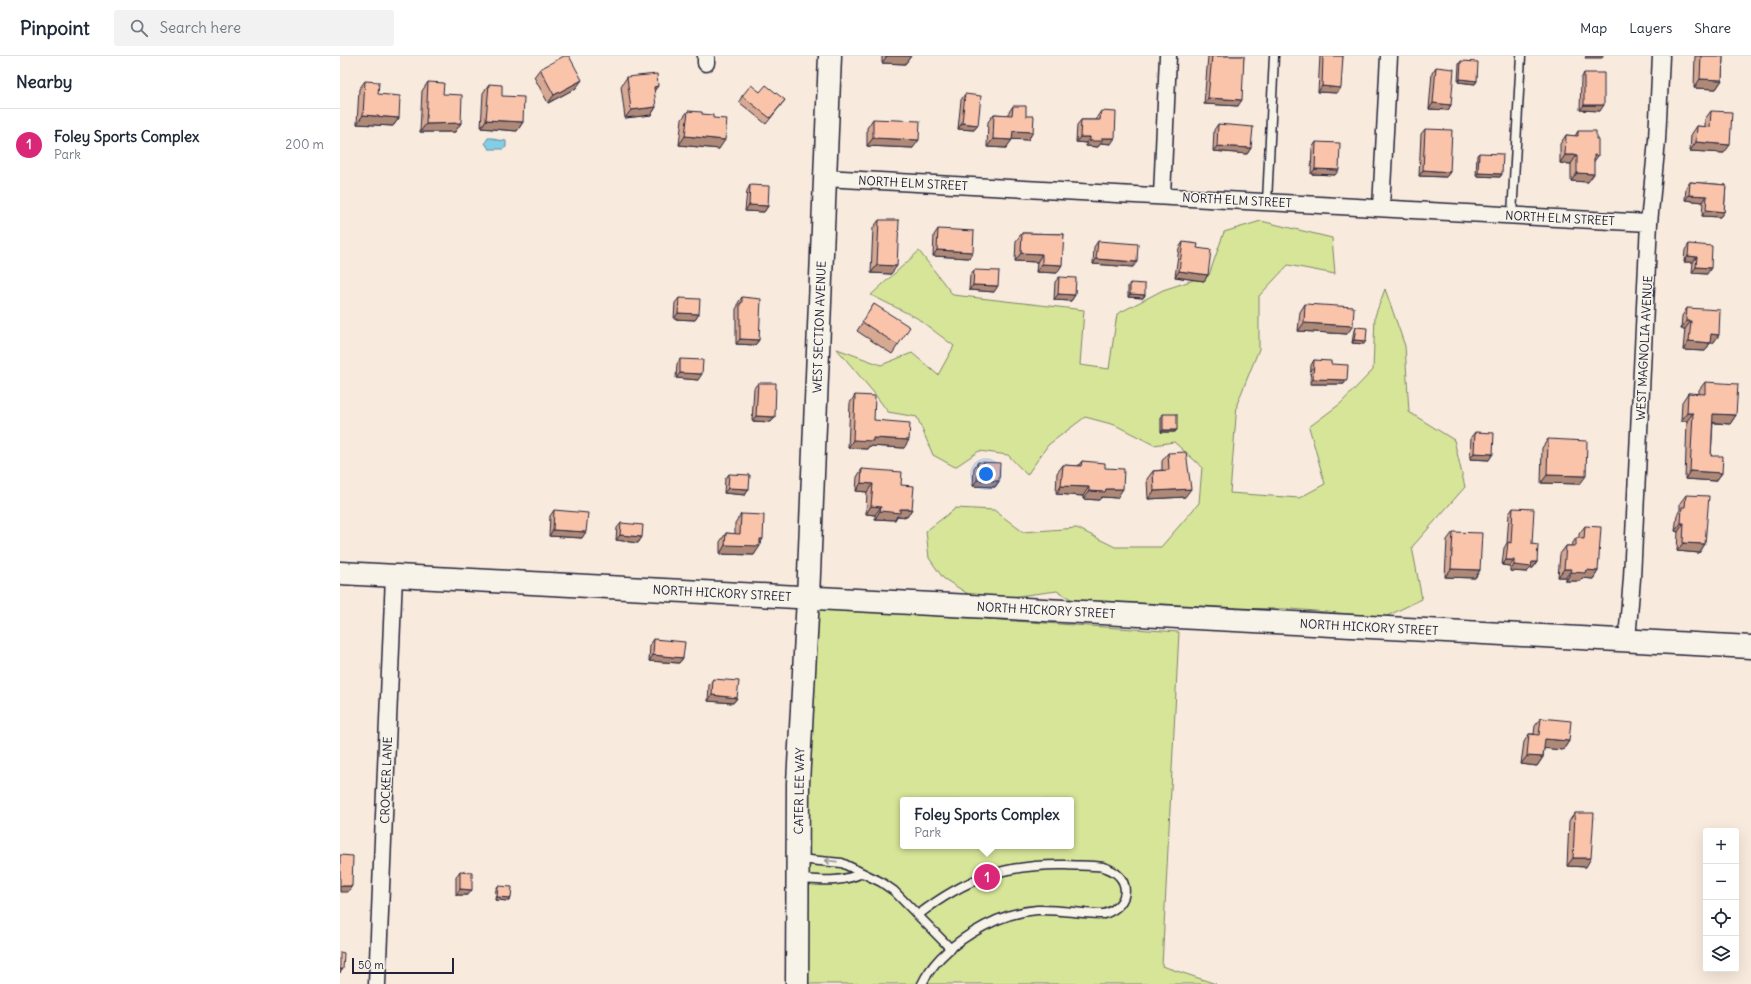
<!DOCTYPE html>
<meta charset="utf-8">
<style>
:root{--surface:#fff;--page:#f2f2f3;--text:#1f2937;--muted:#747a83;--line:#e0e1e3;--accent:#db2777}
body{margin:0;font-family:Delius,sans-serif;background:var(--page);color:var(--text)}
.controls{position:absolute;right:12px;bottom:12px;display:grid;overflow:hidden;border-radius:4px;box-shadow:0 4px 16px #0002}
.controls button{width:36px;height:36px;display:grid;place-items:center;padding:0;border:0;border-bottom:1px solid var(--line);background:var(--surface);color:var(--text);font:20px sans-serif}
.scale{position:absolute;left:12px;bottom:10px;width:102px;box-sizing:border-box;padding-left:4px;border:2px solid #22223b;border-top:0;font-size:11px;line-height:14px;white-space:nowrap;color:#22223b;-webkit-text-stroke:3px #f7f3e8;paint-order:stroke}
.you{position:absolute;left:646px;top:418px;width:14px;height:14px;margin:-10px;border:3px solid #fff;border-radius:50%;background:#1a73e8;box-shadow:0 0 0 6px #1a73e833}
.badge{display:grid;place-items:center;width:26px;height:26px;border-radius:50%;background:var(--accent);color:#fff;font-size:13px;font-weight:700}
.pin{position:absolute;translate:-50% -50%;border:2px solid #fff;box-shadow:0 1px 4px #0006}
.popup{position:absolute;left:560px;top:741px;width:174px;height:52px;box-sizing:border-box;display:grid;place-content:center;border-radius:4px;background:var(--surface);filter:drop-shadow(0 1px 3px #0005);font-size:13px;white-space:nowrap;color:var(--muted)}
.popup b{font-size:15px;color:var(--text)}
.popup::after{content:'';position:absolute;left:50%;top:100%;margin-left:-8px;border:8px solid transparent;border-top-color:var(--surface)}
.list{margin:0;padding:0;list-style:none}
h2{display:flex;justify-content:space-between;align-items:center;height:52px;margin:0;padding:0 16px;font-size:17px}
h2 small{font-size:13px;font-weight:400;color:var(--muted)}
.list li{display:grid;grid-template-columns:26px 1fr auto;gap:12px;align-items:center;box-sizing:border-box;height:72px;padding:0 16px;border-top:1px solid var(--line)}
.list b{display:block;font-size:15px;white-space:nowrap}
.list p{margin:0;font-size:13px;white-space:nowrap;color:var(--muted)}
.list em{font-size:13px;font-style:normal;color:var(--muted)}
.icon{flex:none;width:22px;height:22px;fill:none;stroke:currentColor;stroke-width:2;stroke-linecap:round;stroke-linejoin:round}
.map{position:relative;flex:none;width:1411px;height:928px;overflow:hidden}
header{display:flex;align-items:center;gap:24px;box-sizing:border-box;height:56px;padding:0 20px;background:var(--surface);border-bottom:1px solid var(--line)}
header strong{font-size:19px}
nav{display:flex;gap:22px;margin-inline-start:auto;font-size:14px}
.search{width:280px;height:36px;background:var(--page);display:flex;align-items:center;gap:10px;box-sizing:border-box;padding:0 14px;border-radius:4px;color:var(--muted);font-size:15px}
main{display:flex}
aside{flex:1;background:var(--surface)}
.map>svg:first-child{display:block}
.green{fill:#d6e598;stroke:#7c846a;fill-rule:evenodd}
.water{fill:#84cee5;stroke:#5d89a1}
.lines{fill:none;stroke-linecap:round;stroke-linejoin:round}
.lane-casing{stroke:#22223b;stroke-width:11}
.street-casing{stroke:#22223b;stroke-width:19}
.secondary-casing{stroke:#22223b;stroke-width:25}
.lane{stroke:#f7f3e8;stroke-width:8}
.street{stroke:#f7f3e8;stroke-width:16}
.secondary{stroke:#f7f3e8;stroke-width:22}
.wall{fill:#d7a993;stroke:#22223b}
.shaded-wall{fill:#af8978;stroke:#22223b}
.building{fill:#fac4ab;stroke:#22223b}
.oneway{stroke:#97959a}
.labels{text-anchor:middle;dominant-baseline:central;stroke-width:3;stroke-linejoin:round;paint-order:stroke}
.street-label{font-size:12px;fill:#22223b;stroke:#f7f3e8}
</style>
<header>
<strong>Pinpoint</strong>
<div class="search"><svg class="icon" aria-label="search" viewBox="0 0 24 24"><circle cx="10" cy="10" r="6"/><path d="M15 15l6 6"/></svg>Search here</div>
<nav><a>Map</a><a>Layers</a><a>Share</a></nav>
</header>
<main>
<aside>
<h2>Nearby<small></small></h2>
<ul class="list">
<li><span class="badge">1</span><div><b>Foley Sports Complex</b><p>Park</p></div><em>200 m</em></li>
</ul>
</aside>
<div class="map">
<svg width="1411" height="928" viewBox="0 0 1411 928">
<rect width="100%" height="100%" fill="#f8eadc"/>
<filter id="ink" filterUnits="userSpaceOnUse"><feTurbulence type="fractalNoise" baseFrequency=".025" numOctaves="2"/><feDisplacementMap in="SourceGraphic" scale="8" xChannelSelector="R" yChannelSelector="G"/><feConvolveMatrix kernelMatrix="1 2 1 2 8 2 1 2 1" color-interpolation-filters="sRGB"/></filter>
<g filter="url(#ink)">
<path class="green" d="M921 165 992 182 995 218 948 209 919 240V293L897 348 890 437 959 442 985 428 969 371 1000 348 1033 314 1035 260 1045 233 1065 290 1069 356 1114 384 1125 431 1072 491 1082 543 1045 561 951 553 745 551 717 535 639 545 603 522 589 502 586 475 616 452 654 454 683 476 737 472 775 491H821L859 447 862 411 834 386 814 389 775 369 745 361 708 389 687 419 668 399 639 395 615 411 593 399 577 361 548 356 534 337 497 293 541 309 572 297 598 319 614 290 577 262 531 239 579 195 613 239 744 254 740 309 769 313 777 258 823 234 869 219 884 176Z
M478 552 839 576 822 910 876 928H465L468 731ZM563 744H731V790H563Z"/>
<path class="water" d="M148 82H153L157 84 166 85V91L163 93H149L145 87Z"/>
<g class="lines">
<defs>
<path id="lane" d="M927 146 934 0
M1172 159 1181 0
M458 803 502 807 541 826 554 835 611 893
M458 823C480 824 502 827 522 817
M578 859C626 822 665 808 726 809 738 810 751 809 763 811 792 819 792 849 764 858 742 858 719 853 697 854 655 857 600 890 582 928"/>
<path id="street" d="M366 7V0
M484 122 1309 167
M822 140 828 0
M1041 152 1049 0
M1287 584 1292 522 1309 167 1317 84 1321 0
M37 928 54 520"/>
<path id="secondary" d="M0 517 1411 591
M457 928 458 727 468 542 490 0"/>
</defs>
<use href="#lane" class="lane-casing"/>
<use href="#street" class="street-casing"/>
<use href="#secondary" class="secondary-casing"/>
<use href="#lane" class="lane"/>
<use href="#street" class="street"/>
<use href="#secondary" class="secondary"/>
</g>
<path class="wall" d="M542 0H571L565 8 542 7Z
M868 0H904L898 50 864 48Z
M980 0H1003L997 37 978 36Z
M1355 0H1383L1382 24 1376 33 1354 32Z
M1121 5 1137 25 1135 28 1118 26 1119 8Z
M1096 11 1111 49 1108 54 1089 53 1092 17Z
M200 13 236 32 208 47 194 21Z
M1244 17 1260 55 1240 54 1241 23Z
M287 21 316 51 311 59 285 62 281 30Z
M25 25 59 62 53 70 17 68 19 33Z
M88 26 103 38 121 67 115 76H80L82 35Z
M149 28 162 40 183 66 177 75 141 72 143 37Z
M420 36 445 44 426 68 399 46 402 40Z
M625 38 638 69 634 74 618 73 621 44Z
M673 50 686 60 693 76 688 84 672 83 666 92 647 91 648 66 654 58 667 59Z
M348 55 362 58 373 62 379 93 339 89 342 63Z
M761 55 771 88 761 87 758 91 746 90V87L736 86 737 69 741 64H757V61Z
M1371 55 1384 97 1350 95 1351 79 1357 70 1365 71V63Z
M533 63 573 92 527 90V72Z
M878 68 911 92 907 98 873 95 874 74Z
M1085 73 1110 116 1106 121 1079 120 1081 78Z
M1238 75 1254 105 1248 126 1231 125V108L1220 107V88L1226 79 1235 80Z
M976 86 995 119 971 118 972 92Z
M1139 97 1162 118 1160 121 1136 120 1137 99Z
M1350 126 1386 129 1384 156 1380 161 1362 160 1363 146 1345 144 1346 132Z
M410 129 428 150 424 156 405 155 407 135Z
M539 164 551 218 531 217 533 172Z
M598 173 633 196 629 202 593 200 594 179Z
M682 177 724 178 717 217 696 216 697 206 675 205 676 185Z
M758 185 793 211 753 208 754 191Z
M843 186 868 219 864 225 835 221 839 192Z
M1349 188 1367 218 1352 217 1353 206H1344L1345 194Z
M634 214 654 236 629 234 630 219Z
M719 221 735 239 731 245 714 244 715 226Z
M790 227 805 239 803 242 788 241V230Z
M402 241 419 284 415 289 396 288V253L398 250V247Z
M339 242 359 258 355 264 334 263 335 247Z
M534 248 558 289 552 298 517 275Z
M965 248 1007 278 958 275 960 256Z
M1347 252 1379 279 1373 287H1370L1365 295 1343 294 1345 273H1341L1342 260Z
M1016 271 1024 288 1012 287 1014 274Z
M340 303 358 324 336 322 337 308Z
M974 304 991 308 1004 328H970L971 309Z
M1365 326 1396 359 1390 368 1373 367 1371 400 1382 417 1376 425 1345 423 1347 365H1341L1342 346 1348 337 1359 338V334Z
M418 327 435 361 431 366 412 365 414 332Z
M515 339 534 364 564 392 529 390 527 393 508 392 510 347Z
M823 358 837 374 835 376H821V361Z
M1135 376 1149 404 1130 403 1131 381Z
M1208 383 1240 428 1201 427 1202 392Z
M828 397 845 441 808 443 807 423 813 415 822 414V405Z
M742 405 765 412 777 442 762 441 759 444 743 443V440L716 438 717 417 723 409 738 410Z
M638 406 659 425 655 431 633 430 634 412Z
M522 413 561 429 572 453 567 461 557 460 555 464 535 463V459L526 458 527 436 516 435 517 421Z
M389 418 409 433 405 439 384 437 385 423Z
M1346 439 1365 488 1359 497 1337 495 1338 476 1335 475 1337 459 1340 454V447Z
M1173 452 1192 488 1197 506 1193 512H1191L1187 516 1170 515V510L1162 509 1164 492 1167 487 1169 458Z
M214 454 242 482 209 480 210 460Z
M401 458 420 487 414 499 380 498V486L386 477 395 478V467Z
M281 467 302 481 298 487 276 484 277 472Z
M1245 470 1258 515 1253 523 1242 522 1240 525H1226V521H1218L1220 498 1226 490H1231L1236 482H1239V478Z
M1113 476 1140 514 1135 522 1105 521 1107 484Z
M314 583 343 602 339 607 309 605 310 589Z
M373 623 397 642 393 647 368 645 369 629Z
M1201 662 1229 685 1223 694 1204 692 1203 701 1197 710 1181 708 1184 686 1189 678H1194L1195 670Z
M1235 757 1246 811 1227 810 1229 765Z
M120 815 128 839H116V821Z
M158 830 171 842 169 845 155 844 156 833Z"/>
<path class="shaded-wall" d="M547 0H571L565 8 542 7Z
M1246 0H1264L1262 2H1245Z
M1120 23 1137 25 1135 28 1118 26Z
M1360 23 1382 24 1376 33 1354 32Z
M242 24 236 32 208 47 214 39Z
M318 30 312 38 314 31Z
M982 30 1001 32 997 37 978 36Z
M868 42 902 44 898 50 864 48Z
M1093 47 1111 49 1108 54 1089 53Z
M1244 49H1264L1260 55 1240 54Z
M316 51 311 59 285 62 291 54Z
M23 59 59 62 53 70 17 68Z
M146 64 183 66 177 75 141 72Z
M121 67 115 76H80L86 68Z
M622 67 638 69 634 74 618 73Z
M673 75 693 76 688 84 667 83Z
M345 80 385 84 379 93 339 89Z
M740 81H750L746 87 736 86Z
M533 82 579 84 573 92 527 90Z
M762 82H775L771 88 761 87 758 91 746 90 750 85Z
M653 83 672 84 666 92 647 91Z
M1356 86 1390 89 1384 97 1350 95Z
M877 90 911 92 907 98 873 95Z
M1225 99H1237L1231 108 1220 107Z
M1254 99 1258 100 1252 108Z
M975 113 999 114 995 119 971 118Z
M1083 114 1110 116 1106 121 1079 120Z
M1138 117 1162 118 1160 121 1136 120Z
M1237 117 1254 118 1248 126 1231 125Z
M1349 139 1367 140 1363 146 1345 144Z
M409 149 428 150 424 156 405 155Z
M1366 154 1384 156 1380 161 1362 160Z
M597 194 633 196 629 202 593 200Z
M681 197 702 198 697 206 675 205Z
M1348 200 1357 201 1353 206H1344Z
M756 203 797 206 793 211 753 208Z
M702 208 722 209 717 217 696 216Z
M537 209 557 210 551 218 531 217Z
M1356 211 1371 212 1367 218 1352 217Z
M839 215 868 219 864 225 835 221Z
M633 229 658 230 654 236 629 234Z
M718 238 735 239 731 245 714 244Z
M790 238 805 239 803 242 788 241Z
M338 257 359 258 355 264 334 263Z
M1346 265H1351L1345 273H1341Z
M964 267 1013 270 1007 278 958 275Z
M1371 278 1379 279 1373 287 1365 286Z
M400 283 419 284 415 289 396 288Z
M1014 284 1026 285 1024 288 1012 287Z
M1349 285 1370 287 1365 295 1343 294Z
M340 317 362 318 358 324 336 322Z
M973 323 1007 324 1004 328H970Z
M1347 357H1353L1347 365H1341Z
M1373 358 1396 359 1390 368 1367 366Z
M416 360 435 361 431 366 412 365Z
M823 374H837L835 376H821Z
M533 382 569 384 564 392 529 390 527 393 508 392 513 384Z
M1134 397 1153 398 1149 404 1130 403Z
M1350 415 1382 417 1376 425 1345 423Z
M1207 419 1246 420 1240 428 1201 427Z
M637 424 659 425 655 431 633 430Z
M521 427 533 428 527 436 516 435Z
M721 430 749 431 743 440 716 438Z
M388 432 409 433 405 439 384 437Z
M766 433H783L777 442 762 441 759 444 743 443 749 435Z
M851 433 845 441 808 443 814 435Z
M531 450 541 451 535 459 526 458Z
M560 453H572L567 461 557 460 555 464 535 463 540 455Z
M1341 467H1344L1338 476 1335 475Z
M213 474 246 476 242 482 209 480Z
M280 479 302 481 298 487 276 484Z
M420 483H423L418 490H420L414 499 380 498 385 489Z
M1343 487 1365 488 1359 497 1337 495Z
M1166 504H1174L1170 510 1162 509Z
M1192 506H1197L1193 512H1191L1187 516 1170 515 1174 509Z
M1111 513 1140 514 1135 522 1105 521Z
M1224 513H1232L1226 521H1218Z
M1246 514 1258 515 1253 523 1242 522 1240 525H1226L1231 516Z
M313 599 343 602 339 607 309 605Z
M372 639 397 642 393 647 368 645Z
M1205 683 1229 685 1223 694 1199 692Z
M1187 700 1203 701 1197 710 1181 708Z
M1233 802H1251L1246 811 1227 810Z
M0 830H12L8 836H0Z
M120 833 132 834 128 839H116Z
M157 841 171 842 169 845 155 844Z
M0 913H3L0 917Z"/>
<path class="building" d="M224 0H229L242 24 214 39 200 13Z
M872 0H904L902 44 868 42Z
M983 0H1003L1001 32 982 30Z
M1361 0H1383L1382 24 1360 23Z
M1121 5 1138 6 1137 25 1120 23Z
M1096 11 1114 13 1111 49 1093 47Z
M1244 17H1264V49H1244Z
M317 18 318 30 314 31 316 51 291 54 287 21Z
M25 25 39 26 38 38 60 40 59 62 23 59Z
M88 26 104 27 103 38 122 39 121 67 86 68Z
M149 28 162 29V40L184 41 183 66 146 64Z
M411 29 420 36 426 29 445 44 430 62 402 40Z
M625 38 641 40 638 69 622 67Z
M673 50H686V60H694L693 76 673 75 672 84 653 83 654 58 672 59Z
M348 55 362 56V58L373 59V62L387 63 385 84 345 80Z
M761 55 776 56 775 82H762V85H750V81H740L741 64H760Z
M1371 55 1392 56 1390 89 1356 86 1357 70 1370 71Z
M533 63 580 65 579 84 533 82Z
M878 68 913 71 911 92 877 90Z
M1085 73 1112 74 1110 116 1083 114Z
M1238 75H1256V83H1258V100L1254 99V118L1237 117V99H1225L1226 79 1238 80Z
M976 86 1000 87 999 114 975 113Z
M1139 97 1163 98 1162 118 1138 117Z
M1350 126 1386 129 1384 156 1366 154 1367 140 1349 139Z
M410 129 429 130 428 150 409 149Z
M539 164H559L557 210 537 209Z
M598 173 634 175 633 196 597 194Z
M682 177 724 178 722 209 702 208V198L681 197Z
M758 185 798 188 797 206 756 203Z
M843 186 858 188 857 192 871 194 868 219 839 215Z
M1349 188 1372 190 1371 212 1356 211 1357 201 1348 200Z
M634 214 659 215 658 230 633 229Z
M719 221 736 222 735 239 718 238Z
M790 227 805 228V239L790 238Z
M402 241 421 243 419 284 400 283V247H402Z
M339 242 360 243 359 258 338 257Z
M534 248 570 271 558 289 522 266Z
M965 248 1014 251 1013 270 964 267Z
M1347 252 1380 254 1379 279 1371 278 1370 287 1349 285 1351 265H1346Z
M1016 271 1027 272 1026 285 1014 284Z
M340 303 363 304 362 318 340 317Z
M974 304 991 305V308L1008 309 1007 324 973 323Z
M1365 326 1398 328 1396 359 1373 358 1371 400H1383L1382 417 1350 415 1353 357H1347L1348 337 1365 338Z
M418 327H436L435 361 416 360Z
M515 339 535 340 534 364 570 367 569 384 533 382V385L513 384Z
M823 358H837V374H823Z
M1135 376 1154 377 1153 398 1134 397Z
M1208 383 1247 385 1246 420 1207 419Z
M846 396 851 433 814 435 813 415 829 414 828 397Z
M742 405 765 407V412L784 413 783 433H766L765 436 749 435V431L721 430 723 409 741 410Z
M638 406 660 407 659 425 637 424Z
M522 413 562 416 561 429 574 430 572 453H560V457L540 455 541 451 531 450 533 428 521 427Z
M389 418 410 419 409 433 388 432Z
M1346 439 1369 440 1365 488 1343 487 1344 467H1341L1342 451H1345Z
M1173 452 1194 453 1192 488 1198 489 1197 506H1192L1191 511 1174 509V504H1166L1168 486 1171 487Z
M214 454 248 457 246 476 213 474Z
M401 458 424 459 423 483H420V490L385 489 386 477 400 478Z
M281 467 303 469 302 481 280 479Z
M1245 470 1261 471 1258 515 1246 514 1245 517 1231 516 1232 513H1224L1226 490H1236V482L1244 483Z
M1113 476 1142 477 1140 514 1111 513Z
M314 583 345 586 343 602 313 599Z
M373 623 399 625 397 642 372 639Z
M1201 662 1231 665 1229 685 1205 683 1203 701 1187 700 1189 678 1199 679Z
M1235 757H1254L1251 802H1233Z
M0 799 13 800 12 830H0Z
M120 815 132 816V834L120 833Z
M158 830 172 831 171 842 157 841Z
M0 896 4 897 3 913H0Z"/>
<defs><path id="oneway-shaft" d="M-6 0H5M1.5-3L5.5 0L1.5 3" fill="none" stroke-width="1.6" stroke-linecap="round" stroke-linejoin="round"/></defs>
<use class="oneway" href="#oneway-shaft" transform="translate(491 805) rotate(-174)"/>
</g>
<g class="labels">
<g class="street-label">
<text transform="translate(573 127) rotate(3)">NORTH ELM STREET</text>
<text transform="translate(897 144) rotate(3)">NORTH ELM STREET</text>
<text transform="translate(1220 162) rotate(3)">NORTH ELM STREET</text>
<text transform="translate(479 271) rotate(-88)">WEST SECTION AVENUE</text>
<text transform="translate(1304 292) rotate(-87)">WEST MAGNOLIA AVENUE</text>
<text transform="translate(382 537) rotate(3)">NORTH HICKORY STREET</text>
<text transform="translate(706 554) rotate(3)">NORTH HICKORY STREET</text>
<text transform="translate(1029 571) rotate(3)">NORTH HICKORY STREET</text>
<text transform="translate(46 724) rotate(-88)">CROCKER LANE</text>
<text transform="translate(459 735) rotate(-89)">CATER LEE WAY</text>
</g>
</g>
</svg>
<div class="controls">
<button>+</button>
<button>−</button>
<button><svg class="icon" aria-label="locate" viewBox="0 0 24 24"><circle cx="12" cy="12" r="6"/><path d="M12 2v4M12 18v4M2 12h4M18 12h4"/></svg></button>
<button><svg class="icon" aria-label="layers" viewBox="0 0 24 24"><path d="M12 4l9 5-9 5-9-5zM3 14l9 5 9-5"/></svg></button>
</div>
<div class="scale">50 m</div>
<div class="you"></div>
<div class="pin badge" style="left:647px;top:821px">1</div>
<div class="popup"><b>Foley Sports Complex</b>Park</div>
</div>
</main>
